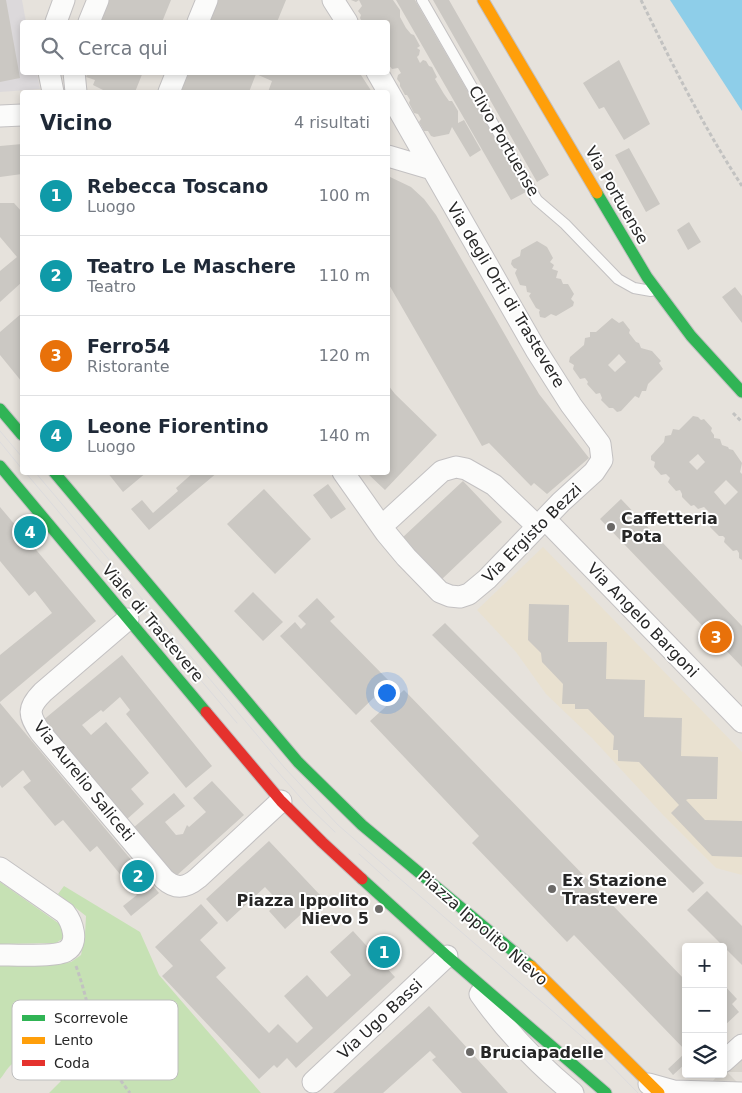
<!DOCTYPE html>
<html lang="it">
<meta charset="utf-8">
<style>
:root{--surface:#fff;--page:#f2f2f3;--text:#1f2937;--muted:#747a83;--line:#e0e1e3;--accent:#d93025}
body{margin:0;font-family:"DejaVu Sans",sans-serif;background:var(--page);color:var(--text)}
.controls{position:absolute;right:15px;bottom:15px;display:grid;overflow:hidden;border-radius:5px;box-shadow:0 2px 8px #0003}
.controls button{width:45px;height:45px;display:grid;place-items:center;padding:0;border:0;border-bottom:1px solid var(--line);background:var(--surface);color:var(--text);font:25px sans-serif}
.you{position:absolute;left:386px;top:692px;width:18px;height:18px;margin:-12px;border:4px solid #fff;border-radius:50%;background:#1a73e8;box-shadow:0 0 0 8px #1a73e833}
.badge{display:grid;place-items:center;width:32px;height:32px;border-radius:50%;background:var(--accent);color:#fff;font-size:16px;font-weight:700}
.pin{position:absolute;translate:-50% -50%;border:2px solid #fff;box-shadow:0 1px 5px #0006}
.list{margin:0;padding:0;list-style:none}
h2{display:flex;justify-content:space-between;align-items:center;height:65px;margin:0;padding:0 20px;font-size:21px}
h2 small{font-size:16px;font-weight:400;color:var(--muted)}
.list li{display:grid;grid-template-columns:32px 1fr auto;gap:15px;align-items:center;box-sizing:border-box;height:80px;padding:0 20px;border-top:1px solid var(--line)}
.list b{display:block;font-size:19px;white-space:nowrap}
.list p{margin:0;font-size:16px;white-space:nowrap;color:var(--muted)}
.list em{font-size:16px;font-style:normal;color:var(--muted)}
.icon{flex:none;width:28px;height:28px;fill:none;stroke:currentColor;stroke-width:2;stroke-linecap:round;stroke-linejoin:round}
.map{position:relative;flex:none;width:742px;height:1093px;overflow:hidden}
.search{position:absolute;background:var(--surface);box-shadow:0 2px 8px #0003;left:20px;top:20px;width:370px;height:55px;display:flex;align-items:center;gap:12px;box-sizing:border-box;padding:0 18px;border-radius:5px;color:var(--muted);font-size:19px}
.panel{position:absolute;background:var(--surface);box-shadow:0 2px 8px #0003;left:20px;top:90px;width:370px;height:385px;border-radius:5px}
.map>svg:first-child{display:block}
.industrial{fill:#dcd9db}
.education{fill:#e9e1d0}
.green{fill:#c6e1b4}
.plaza{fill:#d8d4cd}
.water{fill:#8ecee9}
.building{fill:#cbc8c3;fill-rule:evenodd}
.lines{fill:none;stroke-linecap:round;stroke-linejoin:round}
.lane-casing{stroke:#c3c1c2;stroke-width:12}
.street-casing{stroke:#c3c1c2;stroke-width:23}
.fast-casing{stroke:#c3c1c2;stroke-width:13}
.slow-casing{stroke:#c3c1c2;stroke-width:13}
.jam-casing{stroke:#c3c1c2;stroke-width:13}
.path{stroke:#c2c2c1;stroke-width:3;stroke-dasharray:4 2.5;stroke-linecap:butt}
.lane{stroke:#fbfbfa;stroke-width:10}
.street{stroke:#fbfbfa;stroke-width:21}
.fast{stroke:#30b455;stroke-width:11}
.slow{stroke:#ff9f0a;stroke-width:11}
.jam{stroke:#e5322d;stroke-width:11}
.tram{stroke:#dcdbdd;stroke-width:1}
.poi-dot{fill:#6a6866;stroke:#fff;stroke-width:2}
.labels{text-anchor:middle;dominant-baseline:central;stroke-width:4;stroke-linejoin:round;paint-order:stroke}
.street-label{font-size:16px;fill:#272727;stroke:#fff}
.poi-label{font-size:16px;font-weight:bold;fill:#272727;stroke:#fff;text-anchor:start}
.key{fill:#fff;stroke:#bebebe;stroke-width:1}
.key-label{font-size:14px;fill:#272727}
</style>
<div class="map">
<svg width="742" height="1093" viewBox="0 0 742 1093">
<rect width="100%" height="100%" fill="#e6e2dc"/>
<path class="industrial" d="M0 0H22L26 22H22V72L37 73 40 89 0 92Z"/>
<path class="education" d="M543 547 742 752V875L716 868 664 816 592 738 546 694 516 652 477 610Z"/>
<path class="green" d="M0 882 61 925 64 932 62 939 56 943 0 944Z
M64 886 140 932 159 975 261 1093H49L61 1081C48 1070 27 1048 9 1067 6 1070 3 1076 0 1079V966L46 965 71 962 81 955 85 935 86 916 58 894Z"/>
<path class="plaza" d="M742 1055V1072H727L738 1083 712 1082 719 1074H723V1071Z"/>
<path class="water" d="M670 0H742V111Z"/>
<path class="building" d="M0 0H6L20 78 0 82Z
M101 0H171L162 22H92Z
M216 0H286L277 22H207Z
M351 0H393L400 10V17L406 28 411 34 414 35 420 46 417 48 420 50 419 55 417 57 420 63 423 60 426 61 429 66 432 67 437 77 435 79 444 94 449 101H452L458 111V123L464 120 481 150 470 157 452 127 449 134 434 137 431 136 428 131H424L419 122 421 119 418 114 414 113 409 103 410 100 407 95H405L400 86V83L397 79 398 75 401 73 398 68 392 69 388 64V22H362L360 18 361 15 358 11 362 6 359 0 356 2Z
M396 0H415L526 192 511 200Z
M433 0H449L549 175 537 182Z
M619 60 650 124 624 140 604 107 599 109 583 83Z
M88 72H143L135 92H102L103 90 93 85 95 80 86 77Z
M187 72H359L372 92H268L272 81 256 74 249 92H179Z
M22 144V174L0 177V146Z
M629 148 660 204 646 212 615 155Z
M388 176 411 187 424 199 436 215 539 394 589 458 547 494 534 483 531 486 489 443 482 446 388 283Z
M0 203H14L22 212V282L0 302V271L17 257 0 237Z
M689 222 701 242 688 250 677 230Z
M537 241 547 247 553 258 550 262 554 265 552 269 558 271 556 278 561 279 563 284H568L574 294 571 299 574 302 573 306 556 316 551 314 545 318 540 317 539 312 540 310 536 308 529 296 531 293 527 292 526 286 520 285 515 273 517 269 514 268 511 264 512 260 520 256 521 250Z
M735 287 742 296V323L722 297Z
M22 313V382L0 355V332Z
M612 318 619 323 623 321 630 330 629 333 636 342 639 343 641 348 652 351 661 361 659 363 663 369 648 384 646 391H642L639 398 635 396 621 411 617 412 613 408H609L601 400 602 398 600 393 596 394 587 384 588 382 585 378 580 379 573 369 574 365 569 362 570 357 584 345 585 338 590 337V332H596ZM619 354 626 362 615 372 608 365Z
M388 385 395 394 437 435 385 490 366 472H388Z
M693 416 698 417 701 420 704 419 712 428 711 431 714 435V438L720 439 722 445 728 447 729 449 733 450 742 463 740 472 742 474V560L739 558V553L737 550 733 551 724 542 725 538 723 536H719L710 527 711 523 708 520V516L711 514 704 507 698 509 694 505 691 506 682 497V494L680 490 676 491 668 482 670 478 666 474 661 475 654 467 655 462 651 460V456L664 442 665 436 671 435 673 429 679 430ZM698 454 705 462 697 470 689 462ZM726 480 738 492 725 505 714 492Z
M107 472H147L123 492Z
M194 472H218L149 530 131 509 142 500 153 513 178 491 176 488Z
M463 481 502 522 441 580 402 538Z
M328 484 346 509 331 519 313 495Z
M264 489 311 539 275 574 227 524Z
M621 499 742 626V667L600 519Z
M0 507 96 621 0 702V655L52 613 35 591 29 596 0 561Z
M253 592 283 622 263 641 234 611Z
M317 598 335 617 330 621 390 682 356 715 280 636 295 622 301 629 306 624 298 616Z
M529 604 569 605 568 642H607L606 679 645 680 644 717 682 718 681 756 718 757 717 799H688L686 800 705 820 742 821V857L712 856 671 813 679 805 639 762 618 761V750H613L614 736 588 709H575V704H562L563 684 542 662 541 653 528 640Z
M445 623 704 883 693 893 432 635Z
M122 655 212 766 186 788 126 714 130 710 120 697 103 712 101 710 82 725 91 735 106 722 149 773 131 789 144 804 126 820 42 721Z
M404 690 686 981V1051L574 935 567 942 472 843 479 836 370 721Z
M0 703 159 893 131 916 123 906 137 895 97 846 90 852 63 820 55 826 23 787 31 781 23 770 2 788 0 785Z
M212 781 244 815 175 877 133 828 174 793 185 806 165 822 176 835 183 834 187 825 189 827 206 812 193 798Z
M269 841 321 896 285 929 269 911 279 902 265 887 227 922 206 899Z
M707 891 742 926V965L687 910Z
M201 904 218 923 200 940 226 968 216 977 269 1033 278 1024 297 1043 313 1028 284 996 307 975 327 997 351 975 330 952 353 931 395 977 296 1068 287 1058 277 1068 274 1065 259 1079 162 976 173 966 155 947Z
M723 984 737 999 732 1004 739 1012 723 1027Z
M429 1006 508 1093H462L432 1060 436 1057 430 1051 383 1093H333Z
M686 1052V1063L673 1075 668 1069Z"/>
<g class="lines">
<defs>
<path id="lane" d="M422 0 537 200 565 224 618 279 634 288 651 291"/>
<path id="street" d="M333 0 347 22
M56 22 64 0
M89 22 98 0
M198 22 207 0
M49 72 53 92
M74 72 76 92
M169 92 177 72
M0 116 22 115
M388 156 432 169
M343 472 386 533 406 557 440 592 450 596 460 597 469 594 487 579 561 502 594 472 602 460 600 444 571 405 536 350 377 72
M545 519 742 722
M382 526 442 471 456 467 466 469 494 485 537 526
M128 619 43 692C27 708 28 715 41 733L164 879C176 890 186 888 198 878L281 801
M0 868 65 913C72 922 80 943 66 951 57 957 13 955 0 955
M480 994C506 1031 538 1064 573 1093
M723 1062 742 1045
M313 1082 447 956
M649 1084 674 1091 742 1093"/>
<path id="fast" d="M597 193 647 277 691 336 742 392
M0 409 22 435
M0 466 206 712
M54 472 298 762 362 825 531 966
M362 879 447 956 606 1093"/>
<path id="slow" d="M483 0 597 193
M531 966 659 1093"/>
<path id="jam" d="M206 712 281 801 322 842 362 879"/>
</defs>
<use href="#lane" class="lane-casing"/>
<use href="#street" class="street-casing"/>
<use href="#fast" class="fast-casing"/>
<use href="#slow" class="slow-casing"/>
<use href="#jam" class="jam-casing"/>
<path class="path" d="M641 0C672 64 703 126 742 186
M733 413 742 422
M76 966C83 985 87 1003 92 1022 99 1048 114 1072 130 1093"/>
<use href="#lane" class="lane"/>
<use href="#street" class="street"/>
<use href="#fast" class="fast"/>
<use href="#slow" class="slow"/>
<use href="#jam" class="jam"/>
<path class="tram" d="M0 431 22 457
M0 442 22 469
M25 472 237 723
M35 472 284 767 338 825 587 1041 638 1093
M270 763 307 805 335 832
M359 854 389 881"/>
</g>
<g class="poi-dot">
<circle cx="611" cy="527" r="5"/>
<circle cx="552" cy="889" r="5"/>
<circle cx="379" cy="909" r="5"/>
<circle cx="470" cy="1052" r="5"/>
</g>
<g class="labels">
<g class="street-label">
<text transform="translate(504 141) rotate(60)">Clivo Portuense</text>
<text transform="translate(617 195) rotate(60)">Via Portuense</text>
<text transform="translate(506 295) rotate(59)">Via degli Orti di Trastevere</text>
<text transform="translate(532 533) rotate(-45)">Via Ergisto Bezzi</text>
<text transform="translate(643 620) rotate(46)">Via Angelo Bargoni</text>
<text transform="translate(153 623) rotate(50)">Viale di Trastevere</text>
<text transform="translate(84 781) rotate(51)">Via Aurelio Saliceti</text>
<text transform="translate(483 928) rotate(41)">Piazza Ippolito Nievo</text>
<text transform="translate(380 1019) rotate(-43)">Via Ugo Bassi</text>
</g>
<g class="poi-label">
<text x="621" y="518">Caffetteria<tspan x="621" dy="18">Pota</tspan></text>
<text x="562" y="880">Ex Stazione<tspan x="562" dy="18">Trastevere</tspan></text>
<text x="369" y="900" text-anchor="end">Piazza Ippolito<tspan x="369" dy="18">Nievo 5</tspan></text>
<text x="480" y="1052">Bruciapadelle</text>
</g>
</g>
<rect x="12" y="1000" width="166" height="80" rx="8" class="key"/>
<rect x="22" y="1015" width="23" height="6" fill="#30b455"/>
<rect x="22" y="1037" width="23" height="7" fill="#ff9f0a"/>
<rect x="22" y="1060" width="23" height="6" fill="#e5322d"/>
<g class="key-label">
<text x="54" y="1023">Scorrevole</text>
<text x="54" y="1045">Lento</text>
<text x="54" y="1068">Coda</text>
</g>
</svg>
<div class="controls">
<button>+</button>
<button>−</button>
<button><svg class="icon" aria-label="layers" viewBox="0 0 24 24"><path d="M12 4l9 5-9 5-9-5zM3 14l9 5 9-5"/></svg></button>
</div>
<div class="you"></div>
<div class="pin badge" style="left:384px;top:952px;background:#0f9aa8">1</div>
<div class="pin badge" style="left:138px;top:876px;background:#0f9aa8">2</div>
<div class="pin badge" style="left:716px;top:637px;background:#e8710a">3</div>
<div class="pin badge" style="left:30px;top:532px;background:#0f9aa8">4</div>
<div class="search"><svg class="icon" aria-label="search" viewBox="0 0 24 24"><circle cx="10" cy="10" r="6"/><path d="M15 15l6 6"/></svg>Cerca qui</div>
<section class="panel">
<h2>Vicino<small>4 risultati</small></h2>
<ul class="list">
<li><span class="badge" style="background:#0f9aa8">1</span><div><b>Rebecca Toscano</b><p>Luogo</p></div><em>100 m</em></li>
<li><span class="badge" style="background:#0f9aa8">2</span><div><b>Teatro Le Maschere</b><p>Teatro</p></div><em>110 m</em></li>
<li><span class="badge" style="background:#e8710a">3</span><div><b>Ferro54</b><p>Ristorante</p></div><em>120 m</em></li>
<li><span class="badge" style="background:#0f9aa8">4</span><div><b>Leone Fiorentino</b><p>Luogo</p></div><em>140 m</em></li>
</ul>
</section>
</div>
